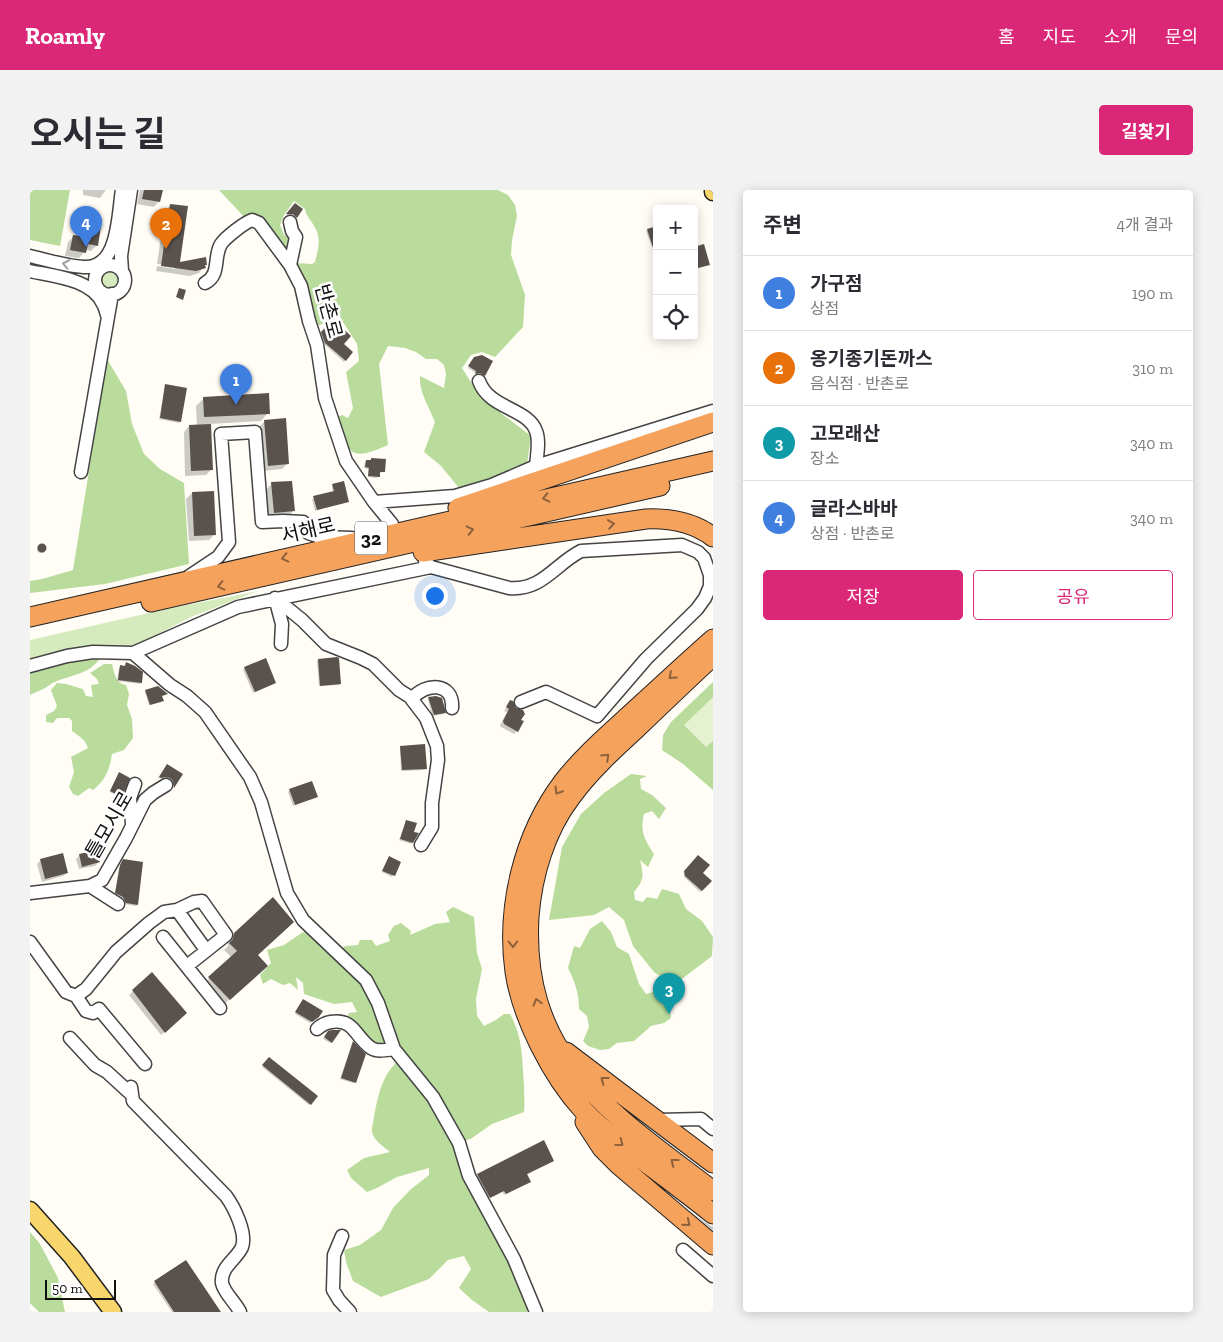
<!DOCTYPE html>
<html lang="ko">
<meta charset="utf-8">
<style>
:root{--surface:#fff;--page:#f2f2f3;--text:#2b2b33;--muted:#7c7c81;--line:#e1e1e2;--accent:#db2777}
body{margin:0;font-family:"Zilla Slab","Noto Sans KR",serif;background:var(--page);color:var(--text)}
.controls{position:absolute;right:15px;top:15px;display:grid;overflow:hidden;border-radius:5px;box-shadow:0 2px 12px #0003}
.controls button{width:45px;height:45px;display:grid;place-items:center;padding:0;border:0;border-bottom:1px solid var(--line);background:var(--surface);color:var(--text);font:25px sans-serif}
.scale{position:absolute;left:15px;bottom:12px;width:71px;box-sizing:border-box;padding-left:5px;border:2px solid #111;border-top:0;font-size:14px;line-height:18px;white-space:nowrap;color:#111;-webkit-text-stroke:4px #fff;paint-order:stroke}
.you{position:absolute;left:404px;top:405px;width:18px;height:18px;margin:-12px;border:4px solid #fff;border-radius:50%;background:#1a73e8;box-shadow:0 0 0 8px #1a73e833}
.badge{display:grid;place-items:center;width:32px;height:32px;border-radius:50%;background:var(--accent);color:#fff;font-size:16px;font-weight:700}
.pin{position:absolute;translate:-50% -41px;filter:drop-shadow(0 1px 2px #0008)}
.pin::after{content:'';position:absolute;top:26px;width:18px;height:15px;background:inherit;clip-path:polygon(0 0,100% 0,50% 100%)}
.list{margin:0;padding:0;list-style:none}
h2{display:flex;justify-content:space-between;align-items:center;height:65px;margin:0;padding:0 20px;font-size:21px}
h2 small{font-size:16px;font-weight:400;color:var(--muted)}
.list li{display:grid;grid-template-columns:32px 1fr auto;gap:15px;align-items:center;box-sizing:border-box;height:75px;padding:0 20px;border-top:1px solid var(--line)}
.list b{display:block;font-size:19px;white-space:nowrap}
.list p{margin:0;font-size:16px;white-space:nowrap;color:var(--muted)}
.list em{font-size:16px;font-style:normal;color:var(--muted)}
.actions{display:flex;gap:10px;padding:15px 20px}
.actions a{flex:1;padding:11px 0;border:1px solid var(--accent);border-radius:5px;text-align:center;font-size:18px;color:var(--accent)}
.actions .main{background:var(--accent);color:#fff}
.icon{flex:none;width:28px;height:28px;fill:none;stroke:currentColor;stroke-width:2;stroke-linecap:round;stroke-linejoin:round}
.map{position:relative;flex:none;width:683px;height:1122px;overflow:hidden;border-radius:5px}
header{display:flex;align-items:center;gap:30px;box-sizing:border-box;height:70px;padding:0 25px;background:var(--accent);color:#fff}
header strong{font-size:24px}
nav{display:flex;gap:28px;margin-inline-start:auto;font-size:18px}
.intro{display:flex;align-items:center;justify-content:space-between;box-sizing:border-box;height:120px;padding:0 30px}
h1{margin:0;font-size:35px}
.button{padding:12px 22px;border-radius:5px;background:var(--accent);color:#fff;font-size:18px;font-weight:700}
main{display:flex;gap:30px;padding:0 30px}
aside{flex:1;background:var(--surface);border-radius:5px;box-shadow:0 2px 12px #0003}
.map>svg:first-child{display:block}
.green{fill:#d5ebbd}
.forest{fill:#b9dc9c}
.pitch{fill:#e6f2cf}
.shadow{fill:#0003}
.building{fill:#5a524d}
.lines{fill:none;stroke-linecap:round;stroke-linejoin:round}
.minor-casing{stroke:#444;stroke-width:15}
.major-casing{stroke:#222;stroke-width:19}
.highway-casing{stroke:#222;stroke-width:21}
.minor{stroke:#fff;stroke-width:12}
.major{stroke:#f9d66b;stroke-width:16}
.highway{stroke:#f5a25d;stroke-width:19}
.oneway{stroke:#a0a0a0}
.oneway2{stroke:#8e613b}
.labels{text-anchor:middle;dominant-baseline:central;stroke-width:5;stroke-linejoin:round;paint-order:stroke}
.shield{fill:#fff;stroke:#585858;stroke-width:1}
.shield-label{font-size:19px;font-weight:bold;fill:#111}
.street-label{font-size:20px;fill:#111;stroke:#fff}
</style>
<header>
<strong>Roamly</strong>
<nav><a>홈</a><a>지도</a><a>소개</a><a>문의</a></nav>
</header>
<div class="intro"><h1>오시는 길</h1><a class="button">길찾기</a></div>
<main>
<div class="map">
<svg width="683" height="1122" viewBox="0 0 683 1122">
<rect width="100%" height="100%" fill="#fffdf5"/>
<path class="green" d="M72 90a8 8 0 1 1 16 0a8 8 0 1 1-16 0Z
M228 401 161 427 109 454 0 473V450L132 420Z"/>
<path class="forest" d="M0 0H40L30 56 0 50Z
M189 0H468L478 5 485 15 487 26 482 50 481 65 495 105 493 137 465 167 452 162 441 165 432 178 442 194 472 224 501 246 497 274 453 293 430 299 410 275 394 262 405 232C399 217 389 202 390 186L414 198 416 184 414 175 407 169H396L386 162 375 158 358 156 349 174 358 255C318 273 319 263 307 227L312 225 318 228 323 218 316 182 329 171 327 154 308 124 290 135H286L266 73 282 74 285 72C288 59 292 48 284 36 281 30 276 26 275 19L264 11 254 25 250 35 254 45 261 49 256 69 242 48 216 29Z
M77 169 96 201 102 234 114 264 130 279 154 293 159 374 75 394 0 403V391L12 389 43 380Z
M71 467C59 485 43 484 25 492 21 493 19 496 15 498 10 501 5 502 0 505V481L28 472Z
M74 474H82C85 484 85 493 96 495L99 504 97 515 102 529 103 548 94 560 82 564C80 579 75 591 63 600L59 598 48 606 43 604 39 597 44 582 41 567 58 558C55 549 50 547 42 541V531L39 528H27L23 533 16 532V525L24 521 27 516 21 500 27 493 36 494 53 499 56 506 63 507 61 495 69 494 67 489 60 483Z
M683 492V600L653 574 632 560 633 545 641 532Z
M601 584 617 586 610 589 611 599 622 605 636 618 629 629 622 621 614 624C610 642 614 649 624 664L618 677 610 670C614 686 614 690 604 702L605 710 613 712 617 707 627 709 632 699 649 704 656 719 672 731 683 747 682 766 644 795 624 782 603 756 594 730 579 717 564 725 519 730 532 657 551 624 574 603Z
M423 717 444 727 447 763 452 779 446 809 447 826 454 836 466 830 474 824H480C493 847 492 870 494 895 494 905 495 913 494 922L462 934 442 948 430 953 501 1110 497 1122H459L442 1110 429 1098 441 1079 434 1066 418 1070 399 1089 351 1107 323 1091 316 1072 314 1060 330 1055 351 1040 363 1018 380 1000 399 985V978L367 987 347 998 337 1002 321 988 317 980 334 968 360 962C354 957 344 951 342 942 341 938 344 931 344 927 348 906 352 885 368 871L355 850 351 857H347L322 833 318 825 319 823 327 822 322 812 304 814 274 804 273 793 266 787 268 800 260 793 253 795 241 789 233 794 230 785 241 773 237 760 254 755 273 742H285L308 763 315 756 328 755 330 750H342L346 756 360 751 358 745 364 736 371 733 381 741 380 745 405 734 420 732 416 722Z
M572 731 581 742 587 757 599 764 609 794 616 804 627 801 640 819 641 828 634 833 621 836 604 851 587 853 579 859 570 860 558 856 553 851 559 837 557 826 549 819C549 803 545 792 538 778L544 756 550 758 560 739Z
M0 1042 10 1054 28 1088 35 1122H9L0 1113Z"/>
<path class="pitch" d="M683 507V551L676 557 654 535Z"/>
<path class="shadow" d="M53 0H76L70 8 53 5Z
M110 0H131L129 11 124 17 107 14Z
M265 14 272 19 265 28 261 25H256Z
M141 15 148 73 176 74 169 83 160 86 126 81 127 76 145 79V76L127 74 135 20Z
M55 28 67 55 61 61 56 60 49 68 35 66 38 52 44 46 47 47 49 33Z
M618 40 627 56 622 57 616 41Z
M303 131 312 154 322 163 314 172 294 154 290 144Z
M443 170 454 185 453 187 445 184 446 183 438 178Z
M135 196 150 231 149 233 129 229Z
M174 208 238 223 231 231 180 234 182 279 176 285 155 286 154 242 159 236H167L166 216Z
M235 231 258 273 252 279 233 281 229 237Z
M342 269 353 282 349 283 347 288 338 287V279L334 278 335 272Z
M242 294 263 321 258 327 238 328 236 299Z
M303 295 317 312 285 321 282 309 303 302 302 297Z
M162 303 185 344 179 350 159 351 156 309Z
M7 359a4 4 0 1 1 8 0a4 4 0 1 1-8 0Z
M288 470 310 493 309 495 289 496 287 471Z
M96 473 111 492 110 494 87 491 89 478 94 477Z
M215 478 245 493 223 503 213 480Z
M116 501 131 506V512L119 515 115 502Z
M399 508 414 522 413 524 402 526 398 509Z
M480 511 487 541 484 544 471 537 470 535 477 522 474 521Z
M371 557 396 578 394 580 371 581 370 559Z
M136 576 151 585 143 597 142 593 139 589 128 588Z
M89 583 91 606 90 608 80 602Z
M260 600 286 607 263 616 258 602Z
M376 631 382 652 381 654 369 650Z
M50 665 69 672 65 676 49 679 46 669Z
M668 667 671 683 680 691 670 702 654 687V683Z
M358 669 370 672 362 687 352 682Z
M11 670 37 683 33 686 12 692 7 674Z
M92 672 107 715 105 716 95 714 92 709 85 704 89 678Z
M205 744 227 765 231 782 193 815 174 793 202 768 194 760 198 756V750Z
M122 784 155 823 131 845 99 805Z
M272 812 286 828 280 833 265 824Z
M299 842 301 852 300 853 293 849Z
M322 854 325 892 323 893 310 889Z
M240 868 286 906 279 915 232 877Z
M521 972 496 985 498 993 474 1005 472 1001 458 1008 446 986Z
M655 1018 681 1036H683V1051L649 1025Z
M155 1072 190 1122H142L123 1094Z"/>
<path class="building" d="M114 0H133L130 12 112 9Z
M265 13 273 19 267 28 263 24H256Z
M140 14 158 16 150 72 176 67 177 75H175L176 78 166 81 131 76Z
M54 26 72 29 68 56 58 54 56 63 40 60 43 45 51 46Z
M627 36V64H625L617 39Z
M674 54 680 75 664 79V57Z
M149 98 156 100 153 110 146 107Z
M303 129 321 146 314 154 323 162 316 171 295 153 291 142Z
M452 165 463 171 455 186 450 183 445 184 446 181 438 176 444 167Z
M135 194 157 198 151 232 130 228Z
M239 203 240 224 174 227 173 207Z
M256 228 259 274 238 276 234 230Z
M181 234 183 280 161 281 159 235Z
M341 268 356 269 355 282H350V287L338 286 339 278 335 277 336 270H341Z
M262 291 265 321 244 323 241 292Z
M314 291 319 312 287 320 283 306 304 301 302 294Z
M184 301 186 345 164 346 162 302Z
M7.5 358a4.5 4.5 0 1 1 9 0a4.5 4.5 0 1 1-9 0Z
M307 467 309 468 311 494 290 496 288 469Z
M236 468 246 493 225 502 214 477Z
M96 472 105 476 113 482 112 493 88 490 90 475 95 476Z
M128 496 138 504 132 506 134 511 120 515 115 500Z
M406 506 412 508 416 523 404 525 398 507Z
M480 510 483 511 486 518 493 520 495 524 491 530 494 531 488 542 474 534 473 531 479 519 476 517Z
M395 554 397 579 372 580 370 556Z
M137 574 153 584 144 598 143 591 140 588 135 587 131 588 129 587Z
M89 582 100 588 92 607 80 601Z
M282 591 288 607 265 615 259 599Z
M376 630 387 633 384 642 389 643 383 653 370 649Z
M67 660 70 672 52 677 49 664Z
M33 663 38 683 15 689 10 669Z
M668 665 680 675 673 683 682 691 672 701 655 686 654 681Z
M359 666 371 672 365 686 352 681Z
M93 669 113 672 108 715 96 713 93 707 85 703 90 675Z
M243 707 264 732 228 765 238 776 200 810 178 787 207 761 199 753 203 749 204 743Z
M122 782 157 823 135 843 102 800Z
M273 809 293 821 289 827 282 832 265 822Z
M302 840H311L302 853 294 847 298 841Z
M323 851 336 864 326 893 311 888Z
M239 867 288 906 281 915 232 875Z
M514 950 524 971 497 984 501 992 476 1004 474 1001 460 1008 447 984Z
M156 1070 191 1122H144L124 1091Z"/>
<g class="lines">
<defs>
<path id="minor" d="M260 32 262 41 266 47 260 75
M0 66C18 70 38 77 57 77 89 76 88 23 92 0
M65 90a15 15 0 1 1 30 0a15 15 0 1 1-30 0Z
M0 81C23 86 62 89 73 114 75 117 76 122 77 125
M92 81 91 66 101 0
M175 93C191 85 183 67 191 54 196 47 214 33 222 30L229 33 260 75 271 96 279 131 287 155 295 208 316 271 344 312 362 334
M449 191C459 219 498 218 506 241 510 251 507 265 506 276
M51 282 82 104
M344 312 425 306 462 295 506 276 683 221
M401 377 479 398C512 401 525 374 551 361L652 355 668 362 674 368 680 385V396L675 408 667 419 616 469 567 526 516 502 491 512
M158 387 188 367 199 352 191 244 225 242 232 332 253 331 273 332 278 343 290 347 322 348
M245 408 272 430 296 454 331 468 343 474 369 500 380 507 396 528 407 556 408 570 402 613V637L391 655
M245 408 252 434 251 454
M103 463 140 495 157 506 175 522 220 587 231 612 257 703 273 730 336 790 348 813 364 859 403 907 429 953 439 986 484 1069 506 1122
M0 476 37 466 63 462 103 463 208 417 401 377 395 371
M382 509C395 492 424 492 422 518
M102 634 100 608 105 594
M60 696 88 714
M0 703 60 696 72 690 96 648 115 610 123 603 136 595
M147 720 176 760
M133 747 190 818
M0 752 36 802 46 806 56 799 86 762 119 733 134 722 147 720 164 712 172 711 196 745 157 776
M46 806 56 821 63 823 69 819 115 874
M287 839C291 835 295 833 301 832 324 828 325 847 341 858 347 862 356 860 364 859
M40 848 65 875 77 882 101 904
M101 897 103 911 196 1006C204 1017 217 1043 212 1057 207 1069 190 1077 192 1093 194 1103 206 1113 210 1122
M628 930 671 929 683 939
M312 1046 304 1065 303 1100 309 1110 320 1122
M653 1060 683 1086"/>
<path id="major" d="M683 0V2
M0 1020 42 1067 83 1122"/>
<path id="highway" d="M428 318 683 232
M393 362 616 329C641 328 663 332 683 347
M121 412 630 296
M0 427 683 271
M683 449C657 472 631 496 605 520 580 543 554 565 533 592 493 645 476 718 485 782 492 828 522 886 553 920 570 939 591 953 611 969 635 987 659 1005 683 1024
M683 466C657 490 632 514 606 539 583 560 559 582 541 607 515 641 502 686 499 727 491 870 583 924 683 1001
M536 862 683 973
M555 932 572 958 589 975 683 1055"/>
</defs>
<use href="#minor" class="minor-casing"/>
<use href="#major" class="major-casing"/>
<use href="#highway" class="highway-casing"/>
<use href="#minor" class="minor"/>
<use href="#major" class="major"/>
<use href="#highway" class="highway"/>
</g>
<defs><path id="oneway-chevron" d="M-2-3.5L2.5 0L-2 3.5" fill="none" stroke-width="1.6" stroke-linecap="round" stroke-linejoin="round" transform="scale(1.25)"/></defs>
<use class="oneway" href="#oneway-chevron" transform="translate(36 74) rotate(-168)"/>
<g class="oneway2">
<use href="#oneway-chevron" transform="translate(516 308) rotate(167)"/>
<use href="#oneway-chevron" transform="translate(581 334) rotate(-8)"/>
<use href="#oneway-chevron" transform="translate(440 340) rotate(-13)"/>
<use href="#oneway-chevron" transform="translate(255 368) rotate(167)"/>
<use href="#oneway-chevron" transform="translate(191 396) rotate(167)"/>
<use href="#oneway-chevron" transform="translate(642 486) rotate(138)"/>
<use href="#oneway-chevron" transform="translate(576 567) rotate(-44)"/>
<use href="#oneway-chevron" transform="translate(528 601) rotate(122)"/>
<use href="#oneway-chevron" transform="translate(483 754) rotate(89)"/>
<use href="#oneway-chevron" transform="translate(507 812) rotate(-106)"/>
<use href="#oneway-chevron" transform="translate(574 890) rotate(-143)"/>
<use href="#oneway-chevron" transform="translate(590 953) rotate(37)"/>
<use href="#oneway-chevron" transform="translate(644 972) rotate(-142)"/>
<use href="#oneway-chevron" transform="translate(657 1033) rotate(40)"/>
</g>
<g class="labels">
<rect class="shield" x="325" y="331.5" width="32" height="33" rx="4"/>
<g class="shield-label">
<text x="341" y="348">32</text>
</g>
<g class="street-label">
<text transform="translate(299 121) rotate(75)">반촌로</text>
<text transform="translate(278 340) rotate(-13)">서해로</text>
<text transform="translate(79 635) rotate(-60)">틀모시로</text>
</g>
</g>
</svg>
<div class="controls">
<button>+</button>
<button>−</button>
<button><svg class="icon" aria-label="locate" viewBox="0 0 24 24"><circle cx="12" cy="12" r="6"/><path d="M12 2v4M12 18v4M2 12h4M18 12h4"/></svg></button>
</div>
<div class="scale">50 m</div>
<div class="you"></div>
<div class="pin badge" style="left:206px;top:215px;background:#3f7fe0">1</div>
<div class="pin badge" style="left:136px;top:59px;background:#e8710a">2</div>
<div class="pin badge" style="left:639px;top:824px;background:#0f9aa8">3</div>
<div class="pin badge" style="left:56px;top:57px;background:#3f7fe0">4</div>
</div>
<aside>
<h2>주변<small>4개 결과</small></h2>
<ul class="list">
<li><span class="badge" style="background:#3f7fe0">1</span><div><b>가구점</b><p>상점</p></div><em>190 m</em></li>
<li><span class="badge" style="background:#e8710a">2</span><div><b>옹기종기돈까스</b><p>음식점 · 반촌로</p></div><em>310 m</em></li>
<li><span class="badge" style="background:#0f9aa8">3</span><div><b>고모래산</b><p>장소</p></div><em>340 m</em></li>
<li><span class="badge" style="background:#3f7fe0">4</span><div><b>글라스바바</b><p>상점 · 반촌로</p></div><em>340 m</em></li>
</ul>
<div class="actions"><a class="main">저장</a><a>공유</a></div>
</aside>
</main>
